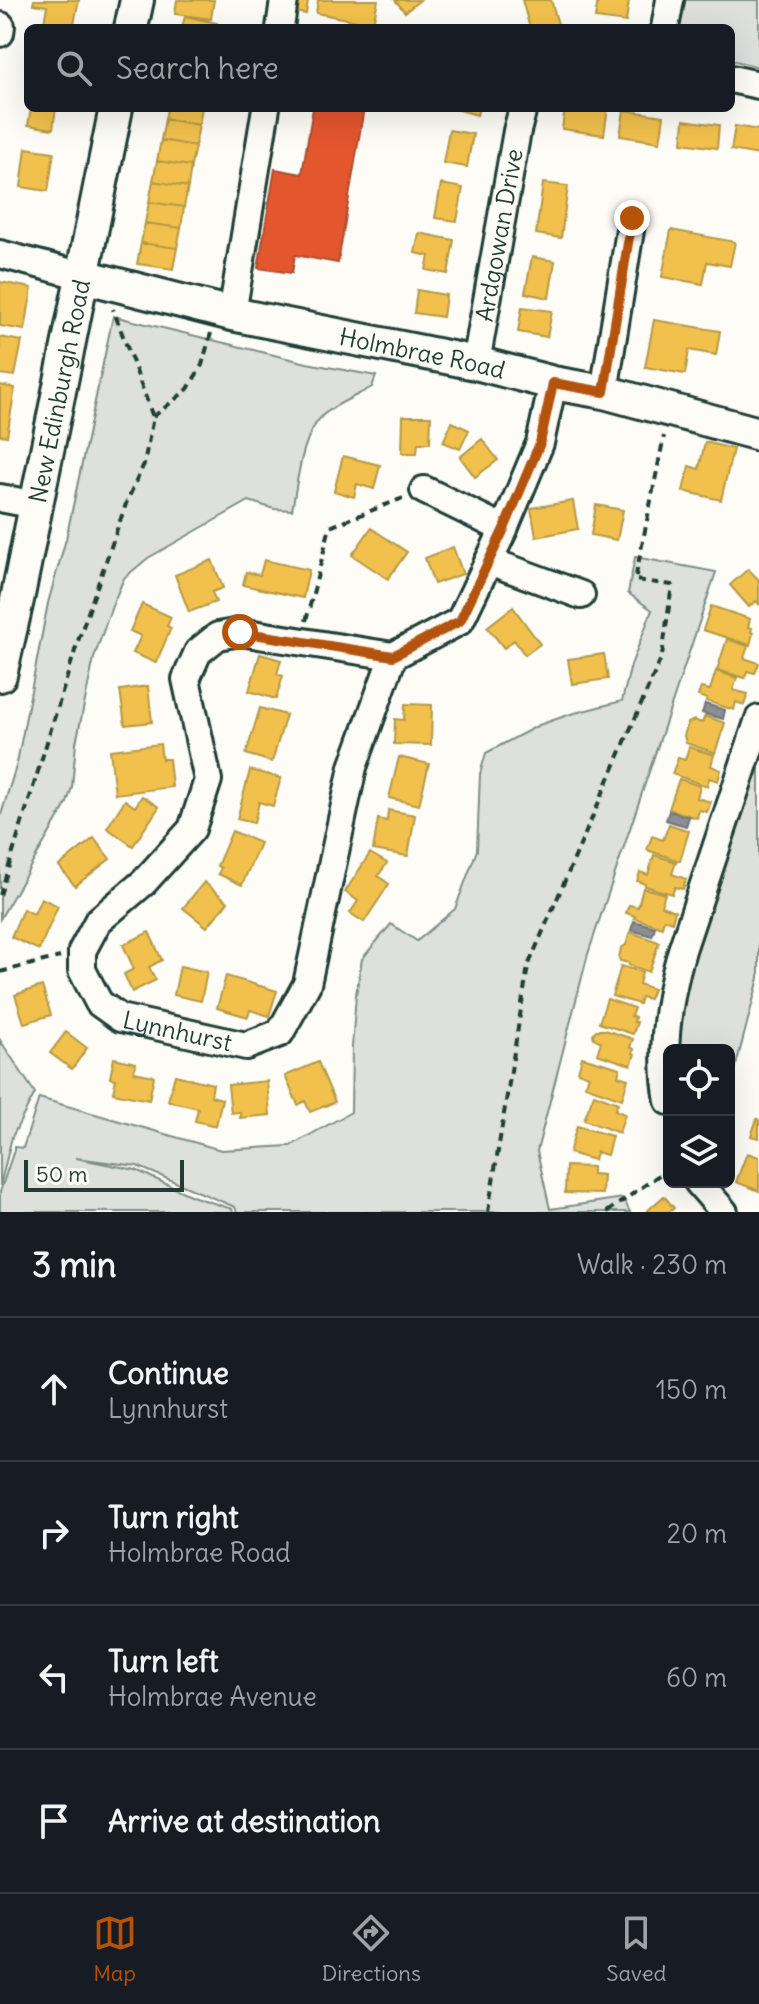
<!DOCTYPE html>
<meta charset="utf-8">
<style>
:root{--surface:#171b24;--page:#20242c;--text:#f1f3f6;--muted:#9ea1a6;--line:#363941;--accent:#b45309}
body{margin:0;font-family:Delius,sans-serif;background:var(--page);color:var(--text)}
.controls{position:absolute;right:24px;bottom:24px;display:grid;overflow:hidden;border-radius:12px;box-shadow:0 8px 32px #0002}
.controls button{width:72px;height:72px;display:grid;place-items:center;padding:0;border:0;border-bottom:2px solid var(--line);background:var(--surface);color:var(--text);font:40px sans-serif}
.scale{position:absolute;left:24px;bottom:20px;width:160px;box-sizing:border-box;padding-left:8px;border:4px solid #1f3d34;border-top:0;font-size:22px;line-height:28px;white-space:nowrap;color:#1f3d34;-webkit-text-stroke:6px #fdfcf7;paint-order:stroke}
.stop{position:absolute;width:24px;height:24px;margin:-18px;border:6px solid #b45309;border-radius:50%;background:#fff}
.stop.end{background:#b45309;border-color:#fff;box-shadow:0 2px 8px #0008}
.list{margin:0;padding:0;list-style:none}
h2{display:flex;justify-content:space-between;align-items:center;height:104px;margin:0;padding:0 32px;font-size:34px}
h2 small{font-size:26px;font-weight:400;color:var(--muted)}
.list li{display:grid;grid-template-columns:52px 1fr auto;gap:24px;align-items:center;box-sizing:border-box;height:144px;padding:0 32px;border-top:2px solid var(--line)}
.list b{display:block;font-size:30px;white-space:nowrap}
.list p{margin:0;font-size:26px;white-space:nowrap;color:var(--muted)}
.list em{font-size:26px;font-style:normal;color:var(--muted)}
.icon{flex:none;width:44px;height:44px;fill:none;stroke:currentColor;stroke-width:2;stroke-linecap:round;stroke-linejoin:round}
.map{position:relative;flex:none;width:759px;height:1212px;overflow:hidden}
.search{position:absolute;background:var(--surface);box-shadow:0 8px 32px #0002;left:24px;right:24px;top:24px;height:88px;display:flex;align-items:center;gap:20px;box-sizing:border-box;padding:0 28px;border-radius:12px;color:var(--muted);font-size:30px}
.sheet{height:680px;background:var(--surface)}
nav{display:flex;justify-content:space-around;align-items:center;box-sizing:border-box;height:112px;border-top:2px solid var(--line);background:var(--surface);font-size:22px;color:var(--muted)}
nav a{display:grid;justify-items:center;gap:4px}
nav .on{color:var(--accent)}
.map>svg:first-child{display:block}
.green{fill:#dde0db;stroke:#7e8e88;stroke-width:2}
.homes{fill:#f2c14e;stroke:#b39946;stroke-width:2}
.shops{fill:#e4572e;stroke:#a94f30;stroke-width:2}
.industry{fill:#8d8d92;stroke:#6c7576;stroke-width:2}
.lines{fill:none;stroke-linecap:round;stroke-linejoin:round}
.minor-casing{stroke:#1f3d34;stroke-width:32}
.major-casing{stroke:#1f3d34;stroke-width:38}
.path{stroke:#1f3d34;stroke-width:4;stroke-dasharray:8 6;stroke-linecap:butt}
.minor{stroke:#fdfcf7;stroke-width:26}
.major{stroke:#fdfcf7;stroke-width:32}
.route{stroke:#b45309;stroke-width:10}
.labels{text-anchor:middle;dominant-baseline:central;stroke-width:8;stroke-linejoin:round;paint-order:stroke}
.street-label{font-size:24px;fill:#1f3d34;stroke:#fdfcf7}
</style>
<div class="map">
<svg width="759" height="1212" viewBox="0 0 759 1212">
<rect width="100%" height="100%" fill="#fdfcf7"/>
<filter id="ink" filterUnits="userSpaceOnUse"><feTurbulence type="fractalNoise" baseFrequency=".0125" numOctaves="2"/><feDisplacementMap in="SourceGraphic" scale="16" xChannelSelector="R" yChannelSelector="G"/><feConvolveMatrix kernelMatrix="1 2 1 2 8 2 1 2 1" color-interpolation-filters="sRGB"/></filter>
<g filter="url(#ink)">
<path class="green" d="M679 0H759V67L731 60V28H675Z
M113 316 307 363 376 376 372 387C357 396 337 403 323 415 301 436 298 480 292 510L274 509 249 501 148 558 124 578 112 606 94 658 76 743 72 787 67 803 0 919V818L17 763 48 603 66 539Z
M635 557 716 572 588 954 537 1151 550 1209 623 1198 630 1212H237L235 1207 137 1166 76 1158 136 1170 192 1196 232 1209 233 1212H0V1192L15 1147 23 1148 39 1098 221 1150 290 1146 351 1112 352 1047 356 994 362 959 391 924 417 941 455 909 477 850 480 774 486 753 539 725 571 714 622 701 631 665 652 610 628 593Z
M756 763 759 764V978L729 1092V1050H676L686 972Z
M0 1040 35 1093 12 1137 0 1186Z"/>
<path class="homes" d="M34 0H79L73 28H43L47 6 33 4Z
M177 0H214L211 19 175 14Z
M292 0H308L306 14 290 11Z
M318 0H378L373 24 316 13Z
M395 0H420L405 12Z
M522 0H551L558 24 545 28H530Z
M598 0H629L626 22 595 18Z
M185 16 217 23 216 28H182Z
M31 108H56L53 129 28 125Z
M167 108H202L199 125 165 119Z
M452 108H479L477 115Z
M565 108H608L604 135 562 129Z
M624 110 664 116 660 142 620 136Z
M165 119 199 125 195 146 161 140Z
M684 120 719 125 717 148 682 143Z
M735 126 759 130V155L731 150Z
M449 130 473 134 467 167 443 163Z
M161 140 195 146 191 166 157 161Z
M26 148 54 152 48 191 21 187Z
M157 161 191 166 188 187 153 181Z
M153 181 188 187 184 207 149 202Z
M543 183 568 186 561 238 536 234Z
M441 184 463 188 457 221 435 218Z
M149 202 184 207 181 228 145 223Z
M145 223 181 228 177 248 141 243Z
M671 230 735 242 730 266 707 262 703 284 662 277Z
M419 233 454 240 448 274 426 270 429 256 415 253Z
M141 243 177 248 173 269 137 264Z
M532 257 555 261 549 298 525 293Z
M0 282 32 288 25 330 0 326Z
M417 290 446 295 443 317 414 313Z
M522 307 552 311 547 337 518 332Z
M654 320 720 331 716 355 689 350 685 374 645 367Z
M0 337 22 341 15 376 0 374Z
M0 385 15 388 7 436 0 435Z
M403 416H431L430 443H418L417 453H402Z
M452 422 469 430 460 449 443 442Z
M482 439 498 460 475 477 460 457Z
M705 442 733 449 721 500 683 491 689 466 699 469Z
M343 456 380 465 374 489 357 484 354 497 334 491Z
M573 501 578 529 536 537 531 508Z
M596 505 623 510 617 540 591 535Z
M371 528 407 552 388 579 352 555Z
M453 547 463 574 434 584 425 558Z
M212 560 223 588 212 592 216 602 189 612 175 575Z
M264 560 309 570 303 598 243 585 246 572 260 575Z
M748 569 759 580V604L756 601 749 607 730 585Z
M142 604 171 617 167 626 171 628 156 663 133 653 141 636 130 631Z
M711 606 750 619 748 627 752 628 751 632 753 633 750 645 703 630Z
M513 607 540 644 525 655 514 640 504 648 487 627Z
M727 639 748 646 744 658 759 663 755 673 747 671 745 678 717 670Z
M260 654 281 660 277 674 283 676 276 699 249 691Z
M604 654 608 679 572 684 568 659Z
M716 671 737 678 733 690 748 694 744 705 736 702 734 710 706 701 707 699 698 696 701 688 710 690Z
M148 686 152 722 125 725 120 690Z
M405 704 432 705 431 745 394 744 395 719 404 720Z
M260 708 286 715 272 762 246 754Z
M705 716 725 723 715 753 686 743 684 736 688 723 694 720 702 723Z
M160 744 162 759H169L172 787 115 794 110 750Z
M689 747 714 755 711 766 721 770 718 781 709 778 707 786 672 774 678 758 685 760Z
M399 757 429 764 419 805 389 798Z
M250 770 281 778 273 806 259 802 254 823 237 819Z
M679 779 700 786 697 798 711 802 707 812 699 810 697 818 669 809Z
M142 796 159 807 133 846 107 828 125 800 135 807Z
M388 810 415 815 408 856 373 850 378 819 387 821Z
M669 824 689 831 680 861 647 850 652 836 663 840Z
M232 831 260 843 242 885 218 874 221 868 217 866Z
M94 838 110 859 75 886 59 866Z
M370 853 387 863 378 876 389 884 364 922 350 913 358 901 345 892Z
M654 855 676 862 672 874 686 879 683 889 675 887 672 894 645 886V884L637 881 640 872 648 875Z
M204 882 228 902 207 927 183 908Z
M643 888 665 894 661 906 675 911 672 922 664 919 662 927 634 918 635 916 626 913 629 905 638 907Z
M41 898 58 906 39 950 11 937 23 909 34 914Z
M149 932 162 960 149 967 156 980 132 992 124 974 134 969 123 945Z
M630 932 659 942 649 972 629 965V963L620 961 619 958 621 948 626 945Z
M180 966 207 972 201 1001 174 995Z
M621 966 642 972 639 984 653 989 649 999 641 997 639 1004 612 996Z
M226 976 277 991 269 1016 250 1010 248 1017 217 1008Z
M42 986 51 1015 24 1023 15 995Z
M607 999 634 1008 631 1016 635 1017 634 1022H637L633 1034 599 1023Z
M596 1030H605L633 1039 630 1047 634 1049 633 1053 635 1054 631 1065 597 1054 601 1042 594 1038 593 1034Z
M66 1032 87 1048 72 1069 50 1053Z
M582 1057 620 1068 618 1076 628 1079 622 1099 585 1086 589 1076 578 1072Z
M114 1058 136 1063 134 1072 154 1076 149 1100 113 1093 116 1079 110 1078Z
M318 1062 335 1102 310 1112 305 1101 298 1105 285 1076Z
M175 1075 213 1084 211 1096 222 1099 216 1126 195 1121 198 1108 168 1101Z
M267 1081 270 1115 240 1118V1112L231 1113 228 1085Z
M594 1094 618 1103 615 1110 625 1114 619 1133 584 1120Z
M757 1119 759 1120V1138L751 1136Z
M577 1126 612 1136 607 1155 596 1152 594 1160 569 1153Z
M747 1153 759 1157V1191L736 1182Z
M566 1166 592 1167V1174L603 1175 602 1194 565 1193Z
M664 1196 674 1208 669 1212H646Z"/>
<path class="shops" d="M313 108H364L338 263 295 255 292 273 258 268 275 169 302 174Z"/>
<path class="industry" d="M705 704 725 710 723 719 702 713Z
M669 811 689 817 686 826 666 820Z
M634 921 655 927 652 936 631 930Z"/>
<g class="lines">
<defs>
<g id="minor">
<path d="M280 28 284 0"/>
<path d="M665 28 670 0"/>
<path d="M0 33 1 26"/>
<path d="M731 79 759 85"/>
<path d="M0 254 83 276"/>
<path d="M232 314 266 108"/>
<path id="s1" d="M476 363 517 131 523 108"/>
<path d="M604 392 632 218"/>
<path d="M424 490 504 529"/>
<path d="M0 498 36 505"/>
<path d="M489 561 581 595"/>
<path id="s2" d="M393 656 240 632 218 636 198 652 186 679 208 780 192 829 144 882 98 921 82 951V970L99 1003 120 1018 246 1046 280 1033 307 984 353 767 393 656 460 621 504 529 540 443 553 383"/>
<path d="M669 1101C660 1051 668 998 682 950L759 719"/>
<path d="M698 1182 724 1212"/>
</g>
<g id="major">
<path d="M131 28 137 0"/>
<path id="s3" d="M83 276 232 314 476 363 553 383 604 392 759 434"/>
<path id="s4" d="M0 675 17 600 116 108"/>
</g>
</defs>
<use href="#minor" class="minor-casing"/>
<use href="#major" class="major-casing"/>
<path class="path" d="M153 417 188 389 202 365 211 333
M306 621 330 527 403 498
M0 895 78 641 127 501 144 464 153 417 113 309
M0 972 60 957
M488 1212 528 966 662 656 672 585 635 580 664 436
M607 1212 669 1168"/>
<use href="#minor" class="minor"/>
<use href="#major" class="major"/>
</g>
</g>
<g class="lines" filter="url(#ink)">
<path class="route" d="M240 632 393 656 460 621 504 529 540 443 553 383 604 392 632 218"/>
</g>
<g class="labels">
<g class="street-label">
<text stroke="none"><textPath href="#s1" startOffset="130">Ardgowan Drive</textPath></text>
<text stroke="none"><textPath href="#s3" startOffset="348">Holmbrae Road</textPath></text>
<text stroke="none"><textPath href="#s4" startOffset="290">New Edinburgh Road</textPath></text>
<text stroke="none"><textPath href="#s2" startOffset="694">Lynnhurst</textPath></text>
</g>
</g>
</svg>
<div class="controls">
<button><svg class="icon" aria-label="locate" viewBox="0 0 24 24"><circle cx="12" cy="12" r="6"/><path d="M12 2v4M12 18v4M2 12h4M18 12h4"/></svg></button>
<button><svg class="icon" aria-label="layers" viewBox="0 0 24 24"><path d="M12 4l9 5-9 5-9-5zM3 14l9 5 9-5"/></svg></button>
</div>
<div class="scale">50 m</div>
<div class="stop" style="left:240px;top:632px"></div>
<div class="stop end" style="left:632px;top:218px"></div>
<div class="search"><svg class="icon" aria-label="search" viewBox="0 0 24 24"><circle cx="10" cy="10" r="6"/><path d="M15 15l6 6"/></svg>Search here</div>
</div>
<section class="sheet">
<h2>3 min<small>Walk · 230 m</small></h2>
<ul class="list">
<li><svg class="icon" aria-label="ahead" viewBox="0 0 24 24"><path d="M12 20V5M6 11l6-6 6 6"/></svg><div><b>Continue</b><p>Lynnhurst</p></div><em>150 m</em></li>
<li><svg class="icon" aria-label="right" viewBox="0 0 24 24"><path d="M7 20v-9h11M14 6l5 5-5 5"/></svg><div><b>Turn right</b><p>Holmbrae Road</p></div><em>20 m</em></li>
<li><svg class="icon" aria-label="left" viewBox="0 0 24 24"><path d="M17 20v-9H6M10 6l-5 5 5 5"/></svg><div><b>Turn left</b><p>Holmbrae Avenue</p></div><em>60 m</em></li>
<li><svg class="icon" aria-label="arrive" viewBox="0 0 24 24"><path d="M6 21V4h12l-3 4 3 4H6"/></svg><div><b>Arrive at destination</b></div></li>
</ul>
</section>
<nav>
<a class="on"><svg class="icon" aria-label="map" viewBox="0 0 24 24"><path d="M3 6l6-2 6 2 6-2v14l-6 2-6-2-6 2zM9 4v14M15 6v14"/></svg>Map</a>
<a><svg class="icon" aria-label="directions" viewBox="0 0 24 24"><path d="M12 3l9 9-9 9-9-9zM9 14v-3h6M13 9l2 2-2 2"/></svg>Directions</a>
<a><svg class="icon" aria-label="saved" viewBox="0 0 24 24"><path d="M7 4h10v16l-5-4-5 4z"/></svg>Saved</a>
</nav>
